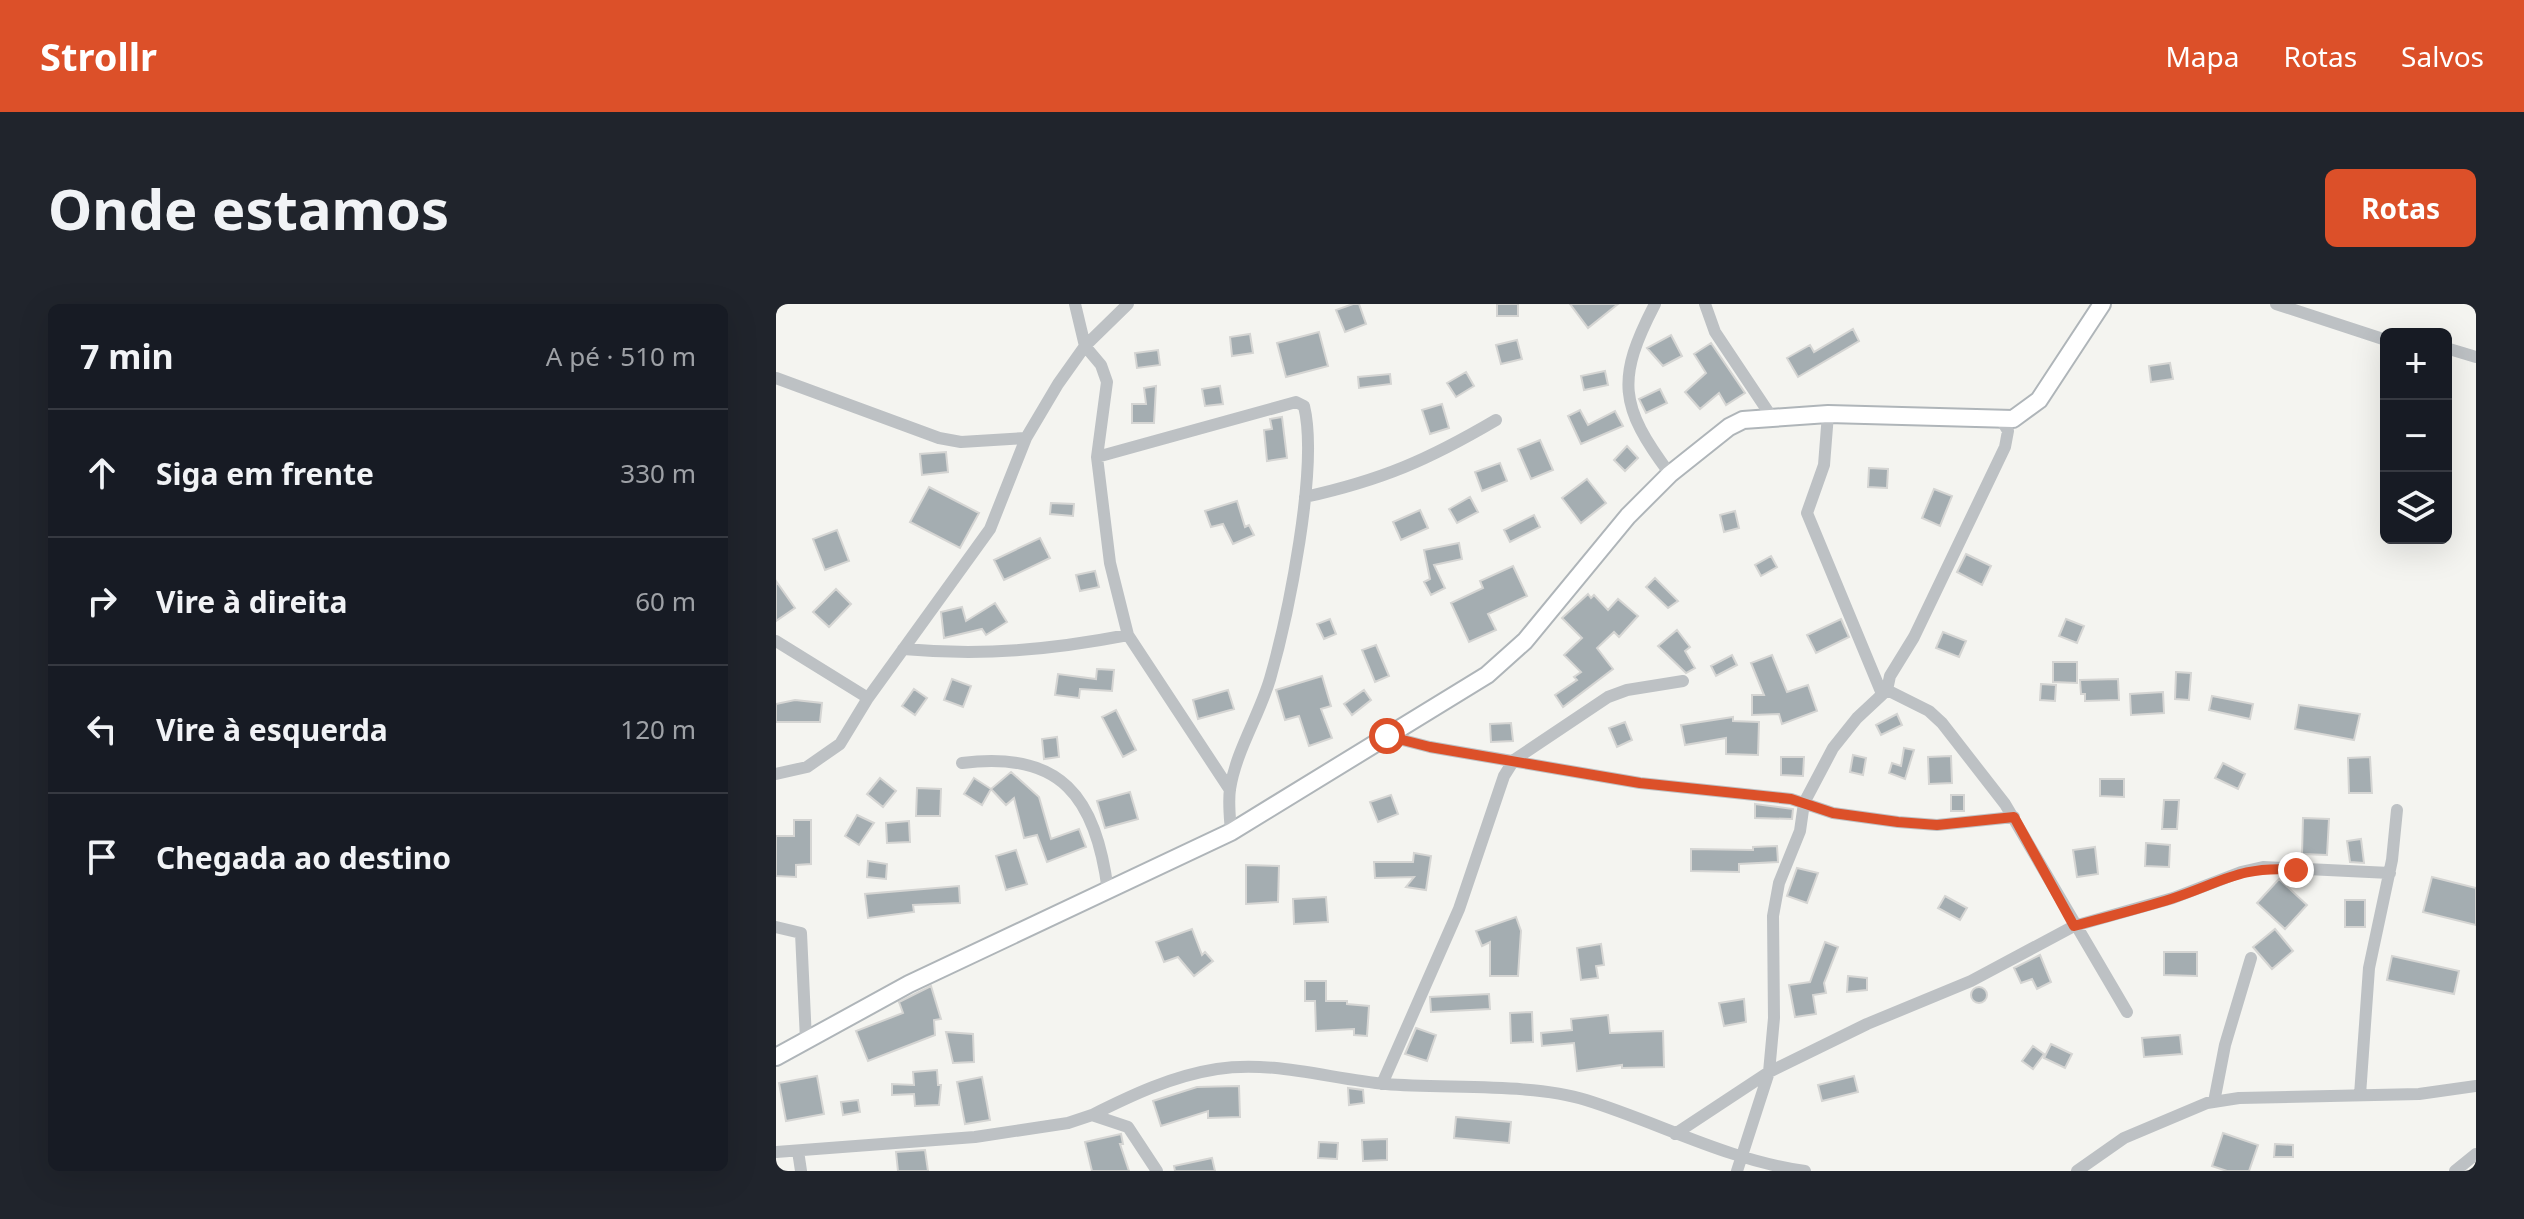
<!DOCTYPE html>
<html lang="pt">
<meta charset="utf-8">
<style>
:root{--surface:#171b24;--page:#20242c;--text:#f1f3f6;--muted:#9ea1a6;--line:#363941;--accent:#dc5029}
body{margin:0;font-family:"Noto Sans",sans-serif;background:var(--page);color:var(--text)}
.controls{position:absolute;right:24px;top:24px;display:grid;overflow:hidden;border-radius:12px;box-shadow:0 8px 32px #0002}
.controls button{width:72px;height:72px;display:grid;place-items:center;padding:0;border:0;border-bottom:2px solid var(--line);background:var(--surface);color:var(--text);font:40px sans-serif}
.stop{position:absolute;width:24px;height:24px;margin:-18px;border:6px solid #dc5029;border-radius:50%;background:#fff}
.stop.end{background:#dc5029;border-color:#fff;box-shadow:0 2px 8px #0008}
.list{margin:0;padding:0;list-style:none}
h2{display:flex;justify-content:space-between;align-items:center;height:104px;margin:0;padding:0 32px;font-size:34px}
h2 small{font-size:26px;font-weight:400;color:var(--muted)}
.list li{display:grid;grid-template-columns:52px 1fr auto;gap:24px;align-items:center;box-sizing:border-box;height:128px;padding:0 32px;border-top:2px solid var(--line)}
.list b{display:block;font-size:30px;white-space:nowrap}
.list em{font-size:26px;font-style:normal;color:var(--muted)}
.icon{flex:none;width:44px;height:44px;fill:none;stroke:currentColor;stroke-width:2;stroke-linecap:round;stroke-linejoin:round}
.map{position:relative;flex:none;width:1700px;height:867px;overflow:hidden;border-radius:12px}
header{display:flex;align-items:center;gap:48px;box-sizing:border-box;height:112px;padding:0 40px;background:var(--accent);color:#fff}
header strong{font-size:38px}
nav{display:flex;gap:44px;margin-inline-start:auto;font-size:28px}
.intro{display:flex;align-items:center;justify-content:space-between;box-sizing:border-box;height:192px;padding:0 48px}
h1{margin:0;font-size:56px}
.button{padding:20px 36px;border-radius:12px;background:var(--accent);color:#fff;font-size:28px;font-weight:700}
main{display:flex;gap:48px;padding:0 48px}
aside{flex:1;background:var(--surface);border-radius:12px;box-shadow:0 8px 32px #0002}
.map>svg:first-child{display:block}
.building{fill:#a4adb1;stroke:#d5d5d3;stroke-width:2}
.lines{fill:none;stroke-linecap:round;stroke-linejoin:round}
.secondary-casing{stroke:#afb5b9;stroke-width:20}
.street{stroke:#bdc1c4;stroke-width:12}
.secondary{stroke:#fff;stroke-width:16}
.route{stroke:#dc5029;stroke-width:10}
</style>
<header>
<strong>Strollr</strong>
<nav><a>Mapa</a><a>Rotas</a><a>Salvos</a></nav>
</header>
<div class="intro"><h1>Onde estamos</h1><a class="button">Rotas</a></div>
<main>
<aside>
<h2>7 min<small>A pé · 510 m</small></h2>
<ul class="list">
<li><svg class="icon" aria-label="ahead" viewBox="0 0 24 24"><path d="M12 20V5M6 11l6-6 6 6"/></svg><div><b>Siga em frente</b></div><em>330 m</em></li>
<li><svg class="icon" aria-label="right" viewBox="0 0 24 24"><path d="M7 20v-9h11M14 6l5 5-5 5"/></svg><div><b>Vire à direita</b></div><em>60 m</em></li>
<li><svg class="icon" aria-label="left" viewBox="0 0 24 24"><path d="M17 20v-9H6M10 6l-5 5 5 5"/></svg><div><b>Vire à esquerda</b></div><em>120 m</em></li>
<li><svg class="icon" aria-label="arrive" viewBox="0 0 24 24"><path d="M6 21V4h12l-3 4 3 4H6"/></svg><div><b>Chegada ao destino</b></div></li>
</ul>
</aside>
<div class="map">
<svg width="1700" height="867" viewBox="0 0 1700 867">
<rect width="100%" height="100%" fill="#f4f4f0"/>
<path class="building" d="M577 0H583L590 20 569 28 560 6Z
M721 0H742V12H721Z
M794 0H842L812 24Z
M1077 25 1083 37 1022 73 1011 54 1034 41 1038 48Z
M543 28 552 62 510 73 501 39Z
M474 30 477 49 456 52 454 33Z
M895 31 906 52 887 62 871 44Z
M741 36 746 55 725 60 720 41Z
M935 39 969 89 950 101 943 89 924 105 909 88 930 69 918 50Z
M382 46 384 61 361 64 359 49Z
M1394 59 1397 75 1375 78 1373 62Z
M829 67 832 81 808 86 805 72Z
M690 68 698 82 680 93 671 79Z
M614 70 615 80 583 84 582 73Z
M380 82 378 119H356V100H370L368 84Z
M444 82 447 100 429 102 426 85Z
M884 85 891 99 870 109 863 95Z
M666 100 673 124 654 130 646 106Z
M804 106 812 121 839 107 847 122 805 140 792 112Z
M506 113 511 154 491 157 488 126 496 125 494 115Z
M764 136 777 166 755 175 742 145Z
M851 142 862 154 849 167 838 156Z
M170 148 172 168 146 171 144 150Z
M724 159 731 177 706 187 699 168Z
M1093 164 1112 165 1111 184 1092 183Z
M811 175 830 199 805 219 786 194Z
M153 183 203 209 184 244 134 218Z
M1158 185 1176 192 1164 222 1146 214Z
M694 193 702 208 681 219 673 205Z
M461 197 469 223 473 221 478 231 457 240 447 220 435 223 429 207Z
M275 199 298 200 297 212 274 210Z
M644 206 652 224 625 236 617 218Z
M959 207 963 224 948 228 944 211Z
M758 211 764 223 734 238 728 226Z
M61 226 73 257 49 266 37 235Z
M264 234 274 254 228 276 218 256Z
M683 239 686 255 658 261 669 284 655 291 648 278 654 275 648 246Z
M1190 250 1215 262 1206 281 1181 268Z
M995 252 1001 263 985 272 979 261Z
M737 262 751 292 712 310 720 326 693 338 675 299 707 284 704 277Z
M319 267 323 283 304 287 300 271Z
M879 274 902 297 892 304 870 283Z
M0 277 19 304 0 317Z
M60 285 75 300 53 323 37 308Z
M812 290 815 294 818 291 832 306 842 295 862 312 843 333 838 328 821 344 837 365 787 403 779 391 801 376 798 373 805 368 788 351 806 334 786 314Z
M219 299 231 318 210 331 206 325 168 334 165 308 186 303 190 317Z
M554 315 560 330 548 335 541 320Z
M1065 315 1073 333 1040 349 1031 331Z
M1290 315 1308 322 1301 339 1283 332Z
M901 326 914 343 909 347 919 364 910 369 882 342Z
M1167 328 1190 337 1183 353 1160 344Z
M600 341 613 372 599 378 586 346Z
M956 351 961 361 940 372 935 362Z
M996 351 1011 388 1032 381 1041 407 1006 420 1003 410 976 411V391H988L975 359Z
M1277 358H1301V379L1277 378Z
M321 365 338 366 336 387 304 385 303 394 279 391 282 370 320 375Z
M1400 368 1415 369 1413 396 1399 395Z
M546 372 555 402 545 405 556 434 533 442 523 412 509 416 500 386Z
M176 375 195 382 187 403 168 396Z
M1342 375 1343 396 1309 397V390H1305L1304 376Z
M1265 380 1280 381 1279 397 1264 396Z
M138 385 151 394 139 411 126 402Z
M452 386 458 405 422 415 417 396Z
M588 386 595 396 576 411 568 400Z
M1387 388 1388 409 1355 411 1354 390Z
M1436 392 1477 400 1474 415 1433 406Z
M19 396 46 399 44 418H0V400Z
M1523 401 1584 410 1578 436 1519 425Z
M340 406 360 446 347 453 326 413Z
M1121 410 1126 421 1105 431 1100 421Z
M957 413V417L983 418 982 451 950 450V434L909 441 905 421Z
M849 418 856 436 841 443 833 424Z
M735 419 737 437 715 438 714 420Z
M281 433 283 453 268 455 266 435Z
M1128 444 1138 446 1129 475 1113 469 1116 459 1125 462Z
M1077 451 1090 454 1087 471 1074 468Z
M1175 452 1176 479 1153 480 1152 453Z
M1005 453H1028L1027 472 1005 471Z
M1594 453 1596 489H1573L1572 454Z
M1447 459 1469 470 1462 485 1439 474Z
M235 468 263 493 275 535 303 525 310 543 271 558 261 531 248 534 238 494 230 501 215 485Z
M104 474 120 487 107 503 91 490Z
M198 474 215 485 206 501 188 490Z
M1324 475H1348V493L1324 492Z
M141 484 165 485 164 512H140Z
M354 488 362 515 329 524 321 497Z
M615 491 622 510 602 518 594 498Z
M1175 491H1188V507H1175Z
M1388 496H1403L1401 525H1386Z
M979 500 1017 505 1016 515 979 514Z
M81 511 98 519 83 541 69 532Z
M1527 514 1553 515 1551 551 1526 550Z
M18 516H35V560L20 561V573L0 572V532H18Z
M133 517 134 538 111 539 110 519Z
M1585 535 1588 559 1574 558 1571 537Z
M1370 539 1394 541 1393 563 1369 562Z
M1001 542 1002 558 963 560V568L915 567V545L977 546V543Z
M1319 543 1322 570 1301 573 1297 546Z
M240 546 251 580 230 586 220 552Z
M638 549 655 552 650 586 630 583 638 573 599 574 598 558H637Z
M92 557 111 560 110 575 91 573Z
M470 561 503 562 502 598 470 600Z
M1021 564 1042 569 1031 599 1011 592Z
M1656 573 1700 584V621L1647 608Z
M1503 575 1531 601 1509 625 1481 599Z
M183 582 184 599 137 601 138 608 92 614 89 590Z
M1169 592 1191 604 1184 616 1162 604Z
M550 593 552 618 518 620 517 595Z
M1569 596H1589V623H1569Z
M740 613 745 627 742 672H714V638L706 642 700 627Z
M416 625 426 651 429 648 437 657 418 672 402 653 388 658 380 638Z
M1499 625 1517 647 1496 665 1477 643Z
M1049 638 1062 643 1048 679 1050 689 1037 691 1040 710 1019 713 1013 681 1034 678Z
M825 640 828 661 820 662 822 674 805 676 801 644Z
M1388 648H1421V672L1388 671Z
M1264 651 1275 678 1261 685 1256 675 1245 679 1238 664Z
M1616 652 1683 667 1678 690 1611 676Z
M1072 672 1091 674V686L1071 688Z
M529 677H550V697H571V700L593 702 591 732 578 731V725L540 727 539 697H529Z
M155 682 165 715 158 716 159 731 92 757 80 727 127 709 123 698Z
M1195 691a8 8 0 1 1 16 0a8 8 0 1 1-16 0Z
M713 690 714 705 655 708 654 693Z
M968 695 970 718 948 722 943 699Z
M756 708 757 738 735 739 734 709Z
M832 711 834 729 887 727 888 763 846 764V761L801 767 798 739 766 742 765 729 796 726 795 715Z
M640 724 660 731 651 757 629 750Z
M170 728 197 730 198 758 177 759Z
M1404 731 1406 750 1368 753 1366 734Z
M1275 740 1296 750 1289 764 1268 754Z
M1257 742 1268 750 1257 765 1246 757Z
M161 766 162 781H165L163 801 139 802 138 790 116 791V780L138 781 137 768Z
M41 772 48 810 10 817 3 779Z
M1078 772 1082 788 1046 797 1042 781Z
M206 773 214 816 189 820 181 778Z
M463 782 464 813 432 814V807L385 822 377 797 421 783Z
M572 784 587 786 588 799 573 801Z
M82 796 84 808 67 811 65 798Z
M680 813 735 818 733 839 678 834Z
M1447 829 1482 841 1473 867H1451L1436 862Z
M345 830 347 840H344L353 867H316L309 838Z
M611 835V856L587 857 586 836Z
M543 838 562 839 561 855 542 854Z
M1499 840 1517 841V853H1498Z
M149 846 152 867H122L120 848Z
M436 854 439 867H399L398 862Z"/>
<g class="lines">
<defs>
<path id="secondary" d="M0 753 133 680 455 528 711 371 749 337 852 212 894 170 953 123 967 116 1052 110 1237 115 1263 96 1326 0"/>
</defs>
<use href="#secondary" class="secondary-casing"/>
<path class="street" d="M299 0 309 42 325 61 331 78 321 153 334 259 352 331 454 486
M879 0C840 75 843 102 894 170
M929 0 939 28 997 115
M1500 0 1610 36
M1670 44 1700 53
M0 74 163 134 185 138 250 134
M1052 110 1048 161 1031 209 1106 390
M321 153 520 98 528 102C543 163 512 312 494 375 483 412 460 447 454 485 452 499 454 514 455 528
M529 193C606 176 652 156 720 116
M0 337 92 394
M127 345C207 352 274 346 352 331
M1111 386 1153 407 1166 419 1229 500 1351 708
M611 432 654 443 864 479 1015 495 1057 509 1122 518 1161 521 1238 513
M186 459C285 446 320 493 332 587
M0 470 31 463 64 440 92 394 214 225 250 134 282 80 309 42 352 0
M0 623 25 629 30 736
M606 780 683 605 728 472 738 456 832 393 851 386 907 377
M1584 791 1593 664 1616 556 1621 506
M1438 798 1449 741 1475 654
M316 811C356 791 396 772 441 765 496 756 555 775 610 780 669 785 757 779 810 796 884 819 951 856 1029 867
M899 830 993 768 1091 720 1195 677 1298 622 1397 594 1465 568 1487 563 1614 569
M22 847 25 867
M0 848 199 833 292 819 316 811 352 823 381 867
M961 867 993 768 998 714 997 612 1003 579 1024 527 1028 499 1057 444 1081 414 1111 386 1114 372 1138 333 1229 143 1232 127 1226 117
M1301 867 1348 834 1431 799 1463 794 1643 790 1700 782
M1679 867 1700 850"/>
<use href="#secondary" class="secondary"/>
</g>
<g class="lines">
<path class="route" d="M611 432 654 443 864 479 1015 495 1057 509 1122 518 1161 521 1238 513 1298 622C1330 613 1363 605 1395 595 1445 579 1465 561 1520 566"/>
</g>
</svg>
<div class="controls">
<button>+</button>
<button>−</button>
<button><svg class="icon" aria-label="layers" viewBox="0 0 24 24"><path d="M12 4l9 5-9 5-9-5zM3 14l9 5 9-5"/></svg></button>
</div>
<div class="stop" style="left:611px;top:432px"></div>
<div class="stop end" style="left:1520px;top:566px"></div>
</div>
</main>
